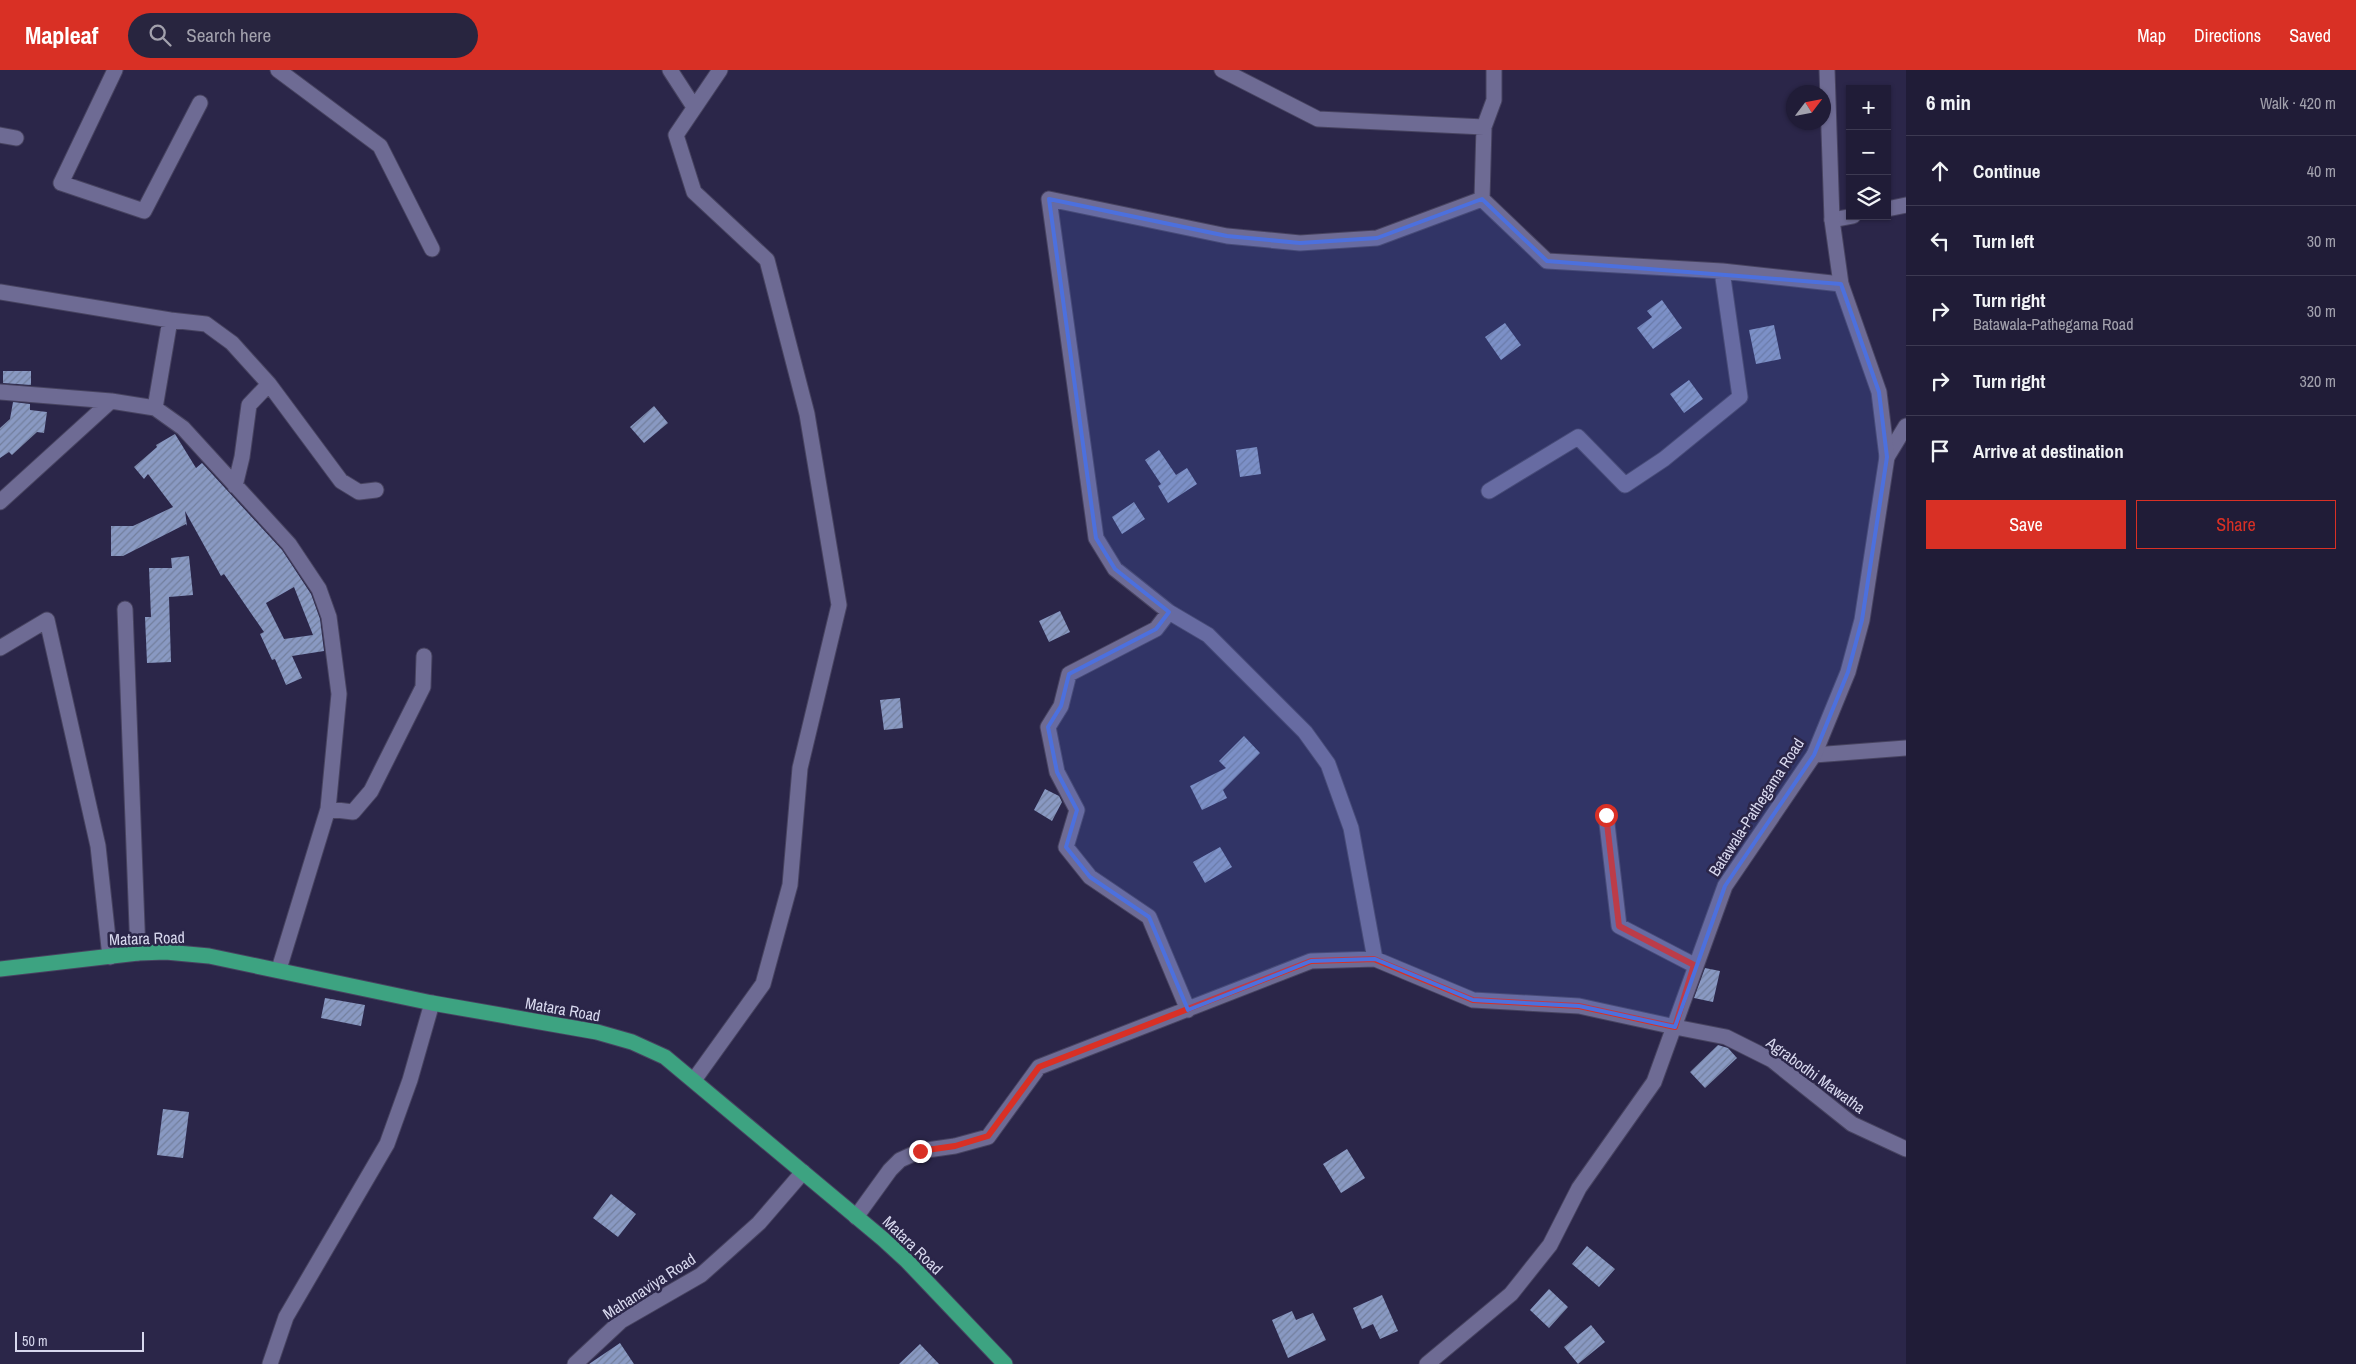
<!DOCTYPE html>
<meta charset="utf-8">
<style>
:root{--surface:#201c37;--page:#28253f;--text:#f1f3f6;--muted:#a2a1ad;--line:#3d3a52;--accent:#d93025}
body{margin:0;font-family:"Archivo Narrow",sans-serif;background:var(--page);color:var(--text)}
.controls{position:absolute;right:15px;top:15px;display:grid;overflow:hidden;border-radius:0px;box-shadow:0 1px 4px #0004}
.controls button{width:45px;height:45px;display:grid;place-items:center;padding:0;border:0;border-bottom:1px solid var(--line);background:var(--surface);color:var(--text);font:25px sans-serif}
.compass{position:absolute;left:1786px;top:15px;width:45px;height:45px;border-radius:50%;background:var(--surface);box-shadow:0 1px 4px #0004;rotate:58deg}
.scale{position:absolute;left:15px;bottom:12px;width:129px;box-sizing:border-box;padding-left:5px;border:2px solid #d8d8ee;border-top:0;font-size:14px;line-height:18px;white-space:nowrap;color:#d8d8ee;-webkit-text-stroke:4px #2b2649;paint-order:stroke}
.stop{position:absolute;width:15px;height:15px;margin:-11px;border:4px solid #d93025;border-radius:50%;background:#fff}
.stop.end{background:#d93025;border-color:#fff;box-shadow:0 1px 5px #0008}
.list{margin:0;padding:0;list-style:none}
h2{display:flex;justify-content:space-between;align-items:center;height:65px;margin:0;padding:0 20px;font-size:21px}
h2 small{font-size:16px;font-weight:400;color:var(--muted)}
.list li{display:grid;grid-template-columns:32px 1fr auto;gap:15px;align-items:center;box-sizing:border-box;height:70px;padding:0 20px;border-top:1px solid var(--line)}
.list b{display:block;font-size:19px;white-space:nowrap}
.list p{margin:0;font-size:16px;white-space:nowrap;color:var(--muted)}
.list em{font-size:16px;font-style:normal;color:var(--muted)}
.actions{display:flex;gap:10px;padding:15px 20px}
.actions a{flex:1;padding:11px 0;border:1px solid var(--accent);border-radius:0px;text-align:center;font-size:18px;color:var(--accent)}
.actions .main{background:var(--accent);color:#fff}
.icon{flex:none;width:28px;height:28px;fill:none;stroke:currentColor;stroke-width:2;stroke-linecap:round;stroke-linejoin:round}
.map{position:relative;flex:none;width:1906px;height:1294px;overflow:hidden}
header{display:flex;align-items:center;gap:30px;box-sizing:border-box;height:70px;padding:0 25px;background:var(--accent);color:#fff}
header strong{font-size:24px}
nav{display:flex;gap:28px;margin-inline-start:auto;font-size:18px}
.search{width:350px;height:45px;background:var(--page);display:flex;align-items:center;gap:12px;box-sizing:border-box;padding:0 18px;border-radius:28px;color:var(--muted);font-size:19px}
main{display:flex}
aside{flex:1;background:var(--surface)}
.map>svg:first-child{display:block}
.building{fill:url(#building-hatch);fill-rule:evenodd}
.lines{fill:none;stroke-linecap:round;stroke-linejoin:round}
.street-casing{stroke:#474360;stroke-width:17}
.secondary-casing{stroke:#474360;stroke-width:17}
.highway-casing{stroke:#474360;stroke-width:17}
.street{stroke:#6e6b94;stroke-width:15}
.secondary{stroke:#6e6b94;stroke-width:15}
.highway{stroke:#3da381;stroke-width:15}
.route{stroke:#d93025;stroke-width:6}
.marked{fill:#4c70de;fill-opacity:0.2;stroke:#4c70de;stroke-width:4;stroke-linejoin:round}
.labels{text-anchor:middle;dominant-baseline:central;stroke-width:5;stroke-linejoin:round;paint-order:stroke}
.street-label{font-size:16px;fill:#d8d8ee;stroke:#2b2649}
</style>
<header>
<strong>Mapleaf</strong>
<div class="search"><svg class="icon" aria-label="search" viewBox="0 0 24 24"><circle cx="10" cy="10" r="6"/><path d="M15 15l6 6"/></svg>Search here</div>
<nav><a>Map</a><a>Directions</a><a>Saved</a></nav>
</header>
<main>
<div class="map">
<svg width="1906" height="1294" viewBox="0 0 1906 1294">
<defs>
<pattern id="building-hatch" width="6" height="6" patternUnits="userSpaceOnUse" patternTransform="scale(1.25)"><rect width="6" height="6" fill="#8999c2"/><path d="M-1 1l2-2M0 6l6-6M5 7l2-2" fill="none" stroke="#737f9d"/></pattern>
</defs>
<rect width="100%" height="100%" fill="#2b2649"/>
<path class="building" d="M1662 230 1682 258 1653 279 1637 258 1652 247 1647 241Z
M1505 253 1521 275 1501 290 1485 267Z
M1774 255 1781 289 1756 294 1749 260Z
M3 301H31V315L3 313Z
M1689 310 1703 329 1684 343 1670 324Z
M13 332 30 334V340L47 342 44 363 37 362 12 385 9 382 0 388V358L10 349Z
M654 336 668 353 644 373 630 357Z
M175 364 196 398 202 393 282 480 311 524 320 549 324 581 292 586 302 608 286 615 275 589 272 590 260 564 264 562 224 504 221 506 185 441 187 456 186 454 123 486H111V456H133L173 437 148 404 144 409 134 397 157 377 156 375ZM294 517 313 565 284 569 266 533Z
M1257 377 1261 404 1240 407 1236 380Z
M1159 380 1176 405 1187 398 1197 414 1168 433 1158 416 1161 414 1145 390Z
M1134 432 1145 449 1122 464 1112 447Z
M189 486 193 525 169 527 171 592 147 593 145 547H151L149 498H172L171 488Z
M1060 541 1070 562 1049 572 1039 551Z
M900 628 903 658 884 660 880 630Z
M1244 666 1260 683 1223 720 1227 728 1202 740 1190 716 1226 698 1219 691Z
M1045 719 1059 726 1062 732 1052 751 1034 740Z
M1220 777 1232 797 1205 813 1193 792Z
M1705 898 1720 901 1713 932 1694 928Z
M325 928 365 935 361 956 321 948Z
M1718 975 1728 978 1737 988 1705 1018 1690 1002Z
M163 1039 189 1042 183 1088 157 1085Z
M1347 1079 1365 1108 1341 1123 1323 1094Z
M611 1124 636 1144 618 1167 593 1148Z
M1587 1176 1615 1199 1599 1217 1572 1194Z
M1549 1219 1568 1237 1549 1258 1530 1240Z
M1382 1225 1398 1261 1380 1269 1373 1254 1362 1259 1353 1238Z
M1292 1241 1296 1250 1313 1243 1326 1270 1288 1288 1272 1250Z
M1591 1255 1605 1272 1578 1294 1564 1277Z
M620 1273 634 1294H589Z
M920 1274 939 1294H899Z"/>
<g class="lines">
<defs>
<path id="street" d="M115 0 61 113 144 141 200 33
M278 0 380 76 432 179
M670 0 694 37
M1222 0 1318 49 1484 57
M1494 0V30L1484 57 1482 129 1547 191 1722 201 1841 214
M0 65 16 68
M1887 139 1906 135
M1832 150 1853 146
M0 222 170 250
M0 322 111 331 155 338 183 358 289 474 319 519 329 547 339 624 328 739 279 899
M155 338 170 250 206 254 232 273 269 314 341 411 359 422 376 420
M1887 387 1906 356
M235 416 242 387 249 335 269 314
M1489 421 1578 367 1625 415 1664 389 1740 327 1722 201
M0 432 111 331
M125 539 138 883
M1169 542 1156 559 1069 604 1061 636 1048 657 1057 702 1077 740 1066 777 1090 807 1149 847 1188 940
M0 578 47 550 98 776 110 887
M1814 685 1906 678
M328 739 353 742 371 721 423 617 424 586
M1606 745 1619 856 1694 895
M1375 889 1351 758 1328 694 1305 662 1208 565 1169 542 1115 499 1096 468 1049 129 1227 166 1300 173 1377 168 1482 129
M694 1010 763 914 790 815 800 698 839 535 807 344 767 190 694 122 676 65 720 0
M856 1147 890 1100 900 1090 920 1081 955 1076 988 1067 1039 997 1311 891 1375 889 1473 930 1579 936 1675 957
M270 1294 286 1247 387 1074 410 1010 432 933
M575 1294 621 1251 701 1205 759 1153 803 1102"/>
<path id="secondary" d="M1675 957 1726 967 1772 990 1852 1054 1906 1079
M1427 1294 1511 1224 1550 1175 1579 1118 1654 1012 1725 816 1814 685 1848 602 1862 550 1887 387 1879 322 1841 214 1832 150 1827 0"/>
<path id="highway" d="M0 899 138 883 166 882 209 886 432 933 597 962 632 972 665 987 883 1169 907 1191 1005 1294"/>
</defs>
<use href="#street" class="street-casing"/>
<use href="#secondary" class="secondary-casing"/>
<use href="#highway" class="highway-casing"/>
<use href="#street" class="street"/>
<use href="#secondary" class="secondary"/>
<use href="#highway" class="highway"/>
</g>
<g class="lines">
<path class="route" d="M920 1081 955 1076 988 1066 1039 997 1311 891 1374 889 1473 930 1579 936 1675 957 1694 895 1619 856 1606 745"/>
</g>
<path class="marked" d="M1049 129 1227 166 1300 173 1377 168 1482 129 1547 191 1841 214 1879 322 1887 387 1862 550 1848 602 1814 685 1725 816 1675 957 1579 936 1473 930 1375 889 1311 891 1188 940 1149 847 1090 807 1066 777 1077 740 1057 702 1048 657 1061 636 1069 604 1156 559 1169 542 1115 499 1096 468Z"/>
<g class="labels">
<g class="street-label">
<text transform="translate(1756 737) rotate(-57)">Batawala-Pathegama Road</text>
<text transform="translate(147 868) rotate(-2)">Matara Road</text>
<text transform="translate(563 939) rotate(10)">Matara Road</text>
<text transform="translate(1816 1005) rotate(36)">Agrabodhi Mawatha</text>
<text transform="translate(913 1175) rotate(44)">Matara Road</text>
<text transform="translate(649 1216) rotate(-33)">Mahanaviya Road</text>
</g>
</g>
</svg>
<div class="controls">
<button>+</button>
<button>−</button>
<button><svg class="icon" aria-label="layers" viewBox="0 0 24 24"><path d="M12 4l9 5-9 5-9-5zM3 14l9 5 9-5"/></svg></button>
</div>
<svg class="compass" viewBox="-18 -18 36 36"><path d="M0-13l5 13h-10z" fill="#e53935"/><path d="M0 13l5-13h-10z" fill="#a2a1ad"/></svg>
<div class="scale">50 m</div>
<div class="stop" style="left:1606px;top:745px"></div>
<div class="stop end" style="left:920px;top:1081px"></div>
</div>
<aside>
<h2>6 min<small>Walk · 420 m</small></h2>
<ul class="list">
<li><svg class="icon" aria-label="ahead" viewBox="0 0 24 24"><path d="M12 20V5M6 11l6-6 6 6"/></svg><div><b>Continue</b></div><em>40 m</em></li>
<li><svg class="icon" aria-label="left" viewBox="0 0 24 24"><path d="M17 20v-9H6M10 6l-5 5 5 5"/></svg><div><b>Turn left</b></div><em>30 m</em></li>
<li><svg class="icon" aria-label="right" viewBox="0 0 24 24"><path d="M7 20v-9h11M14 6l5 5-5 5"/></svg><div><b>Turn right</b><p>Batawala-Pathegama Road</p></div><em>30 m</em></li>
<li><svg class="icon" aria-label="right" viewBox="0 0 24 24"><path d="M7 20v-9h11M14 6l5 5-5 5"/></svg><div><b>Turn right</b></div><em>320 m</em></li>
<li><svg class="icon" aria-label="arrive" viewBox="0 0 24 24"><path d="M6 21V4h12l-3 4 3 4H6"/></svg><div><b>Arrive at destination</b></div></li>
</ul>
<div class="actions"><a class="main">Save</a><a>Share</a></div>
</aside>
</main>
